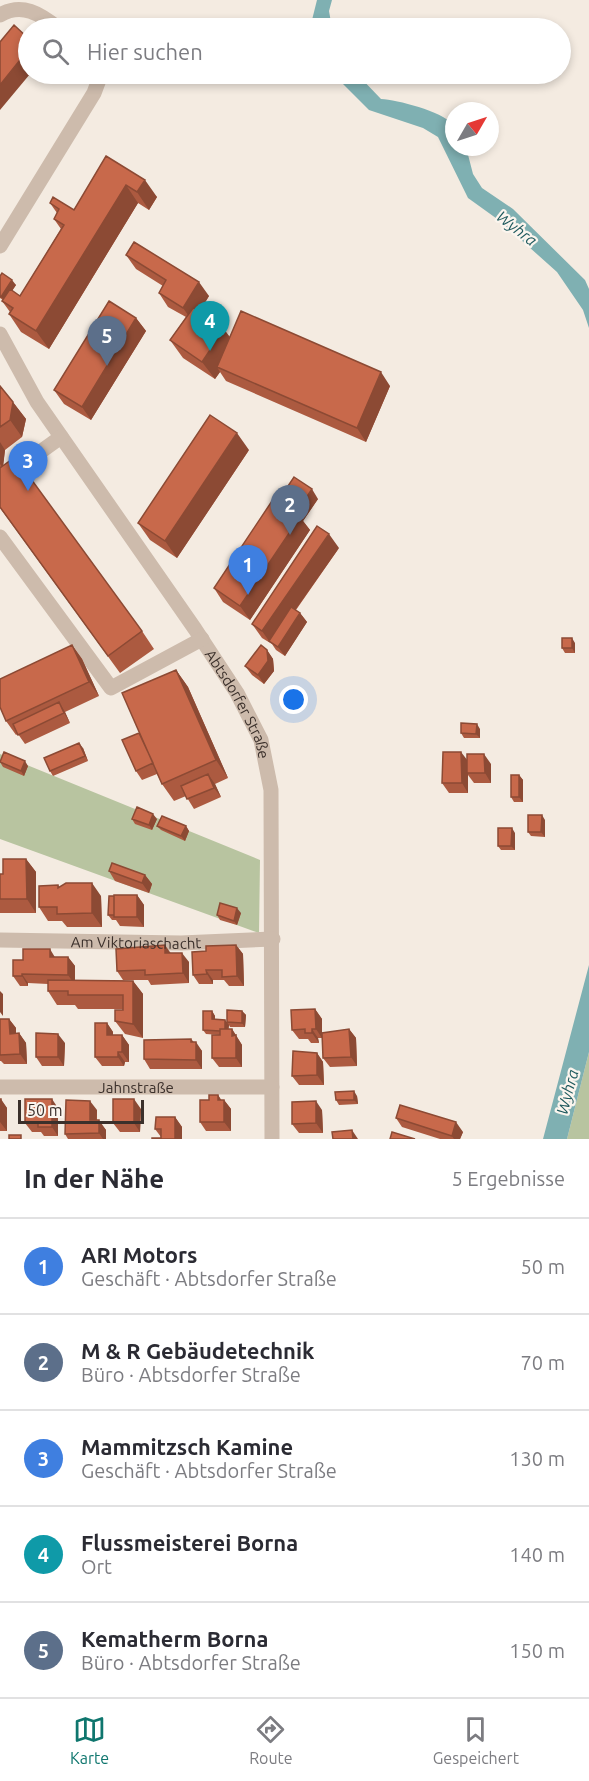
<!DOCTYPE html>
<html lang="de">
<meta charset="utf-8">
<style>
:root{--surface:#fff;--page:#f2f2f3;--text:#2b2b33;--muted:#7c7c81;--line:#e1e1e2;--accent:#0f766e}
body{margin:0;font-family:Ubuntu,sans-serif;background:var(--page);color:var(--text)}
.compass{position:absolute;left:445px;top:102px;width:54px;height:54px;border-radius:50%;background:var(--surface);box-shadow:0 3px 9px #0003;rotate:51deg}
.scale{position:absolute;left:18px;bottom:15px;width:126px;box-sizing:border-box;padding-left:6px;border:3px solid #3b302b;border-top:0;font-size:16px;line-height:21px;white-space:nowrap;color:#3b302b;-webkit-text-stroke:4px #fbf5ee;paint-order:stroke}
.you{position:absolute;left:294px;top:700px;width:21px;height:21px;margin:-15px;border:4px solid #fff;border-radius:50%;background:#1a73e8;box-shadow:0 0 0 9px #1a73e833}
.badge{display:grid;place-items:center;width:39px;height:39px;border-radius:50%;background:var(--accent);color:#fff;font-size:20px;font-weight:700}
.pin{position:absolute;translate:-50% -50px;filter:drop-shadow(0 2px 3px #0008)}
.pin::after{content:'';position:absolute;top:32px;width:21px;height:18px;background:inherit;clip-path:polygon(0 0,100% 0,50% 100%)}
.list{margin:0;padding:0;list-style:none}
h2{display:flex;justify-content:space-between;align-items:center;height:78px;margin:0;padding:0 24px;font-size:26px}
h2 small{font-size:20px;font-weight:400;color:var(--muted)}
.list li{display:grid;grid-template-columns:39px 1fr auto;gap:18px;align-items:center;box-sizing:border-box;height:96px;padding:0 24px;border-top:2px solid var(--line)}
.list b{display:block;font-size:22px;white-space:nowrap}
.list p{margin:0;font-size:20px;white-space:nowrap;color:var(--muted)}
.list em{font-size:20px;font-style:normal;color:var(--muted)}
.icon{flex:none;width:33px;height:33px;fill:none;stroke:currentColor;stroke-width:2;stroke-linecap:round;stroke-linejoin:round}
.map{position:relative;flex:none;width:589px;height:1139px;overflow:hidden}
.search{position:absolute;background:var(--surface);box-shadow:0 3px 9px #0003;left:18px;right:18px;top:18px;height:66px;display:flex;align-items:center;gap:15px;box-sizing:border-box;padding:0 21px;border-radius:33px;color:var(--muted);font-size:22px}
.sheet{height:558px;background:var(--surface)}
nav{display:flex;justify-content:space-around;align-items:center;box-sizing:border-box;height:84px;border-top:2px solid var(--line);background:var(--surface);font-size:16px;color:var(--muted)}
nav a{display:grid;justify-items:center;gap:3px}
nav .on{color:var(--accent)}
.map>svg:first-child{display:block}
.green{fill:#b8c4a0}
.water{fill:#7fb0b2}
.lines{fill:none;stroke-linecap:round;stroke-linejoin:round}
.minor{stroke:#cdbbac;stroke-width:15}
.wall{fill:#ac5a40}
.shaded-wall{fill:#8c4a34}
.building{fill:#c8694b;stroke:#8c4a34;stroke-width:1.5}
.labels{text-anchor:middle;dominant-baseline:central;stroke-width:4.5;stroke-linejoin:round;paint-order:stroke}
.street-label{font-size:15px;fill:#3b302b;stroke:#fbf5ee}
.water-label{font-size:16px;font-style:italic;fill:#1f5a5e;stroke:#fbf5ee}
</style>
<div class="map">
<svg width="589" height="1139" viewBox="0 0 589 1139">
<rect width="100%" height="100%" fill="#f4ebe1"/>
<path class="green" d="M0 754 260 860 259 933 0 839Z
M589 1052V1139H567Z"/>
<path class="water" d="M317 0H332L329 11 332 28H310Z
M333 74H357L381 99C397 100 442 111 452 124 456 129 454 140 454 147H466L473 174 482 188 513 209 585 280 589 289V328L583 310 557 272 500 221 468 198 438 137 423 128 369 110Z
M589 965V1052L567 1139H543Z"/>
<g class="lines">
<g class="minor">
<path d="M0 15C22 2 40 14 58 28"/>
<path d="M0 246 94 93 100 77 99 74"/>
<path id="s1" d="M0 334 37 402 195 629 237 693 261 740 271 790 272 1139"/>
<path d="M0 481 61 437"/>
<path d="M0 537 111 688 202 639"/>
<path id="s2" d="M0 940 181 943 273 939"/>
<path id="s3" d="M0 1087H272"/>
</g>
</g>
<path class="wall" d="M106 156 157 197 149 210 138 203 49 349 21 332 9 314 10 312 2 301 3 300 0 298V276L16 285 12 291 20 296 61 229 54 219 57 213 50 203 74 210Z
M126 255 209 296 199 312 230 337 390 386 366 442 226 381 220 372 215 379 183 358 170 340 186 317 168 307 159 293 163 286 136 269Z
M136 318 146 331 91 420 64 404 54 390Z
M0 386 26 419 22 437 5 450 3 465 142 631 154 649 120 673 0 508Z
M249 450 177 558 150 540 138 523Z
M318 499 303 521 310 530 250 620 223 602 214 588 278 501Z
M339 548 296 610 300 613 307 622 285 656 276 650 272 644 262 638 252 624Z
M575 643V653H565L562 648Z
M72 645 82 659 99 696 65 712 70 723 25 744 18 734 16 735 6 721Z
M267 650 273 659 274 671 264 684 252 675 245 666Z
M176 670 188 687 228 778 215 784 221 797 194 809 186 796 174 801 162 784 157 774 142 780 136 771 139 733Z
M480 729V738H464L461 733Z
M83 748 88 761 53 776 50 771Z
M467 760 491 764V783H474L468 775V793H449L442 783Z
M0 762 28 766 24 776 3 767Z
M519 775 523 780V802H514L511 797Z
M132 819H157L152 830 135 824Z
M545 820V837L531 836 528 832Z
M157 826H186L189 831 185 841 161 830Z
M515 833V850H501L498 846Z
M26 859 36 872V913H0V874H3Z
M109 871 145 875 152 884 149 893 115 881Z
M58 885 60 887 101 896 102 927H67L62 921H48L39 907Z
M137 895 144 905V927L120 926 116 920H112L108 915Z
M241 913 237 925 220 920 217 915Z
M236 945 243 954 244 986H229L224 980H213V984H199L193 975 206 951Z
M170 953 189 962V983L151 985 148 980H123L117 971Z
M55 957H68L75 966V980L133 981 143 994V1038L125 1034 115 1021 123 1009H78L75 1005H57L48 991V984L28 983V986H20L13 976 23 960Z
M315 1009 322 1019V1038H318L319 1043H311L308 1039H299L292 1030Z
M212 1011 215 1016V1019L227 1022 242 1011 246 1015 245 1027H230L229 1025 228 1029H232L242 1045V1067H219L212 1058 220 1035 206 1034 203 1030Z
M0 1019H9L16 1028V1033H19L26 1043 27 1064H4L1 1061H0Z
M107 1023 113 1032V1035H122L129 1045V1062H125L124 1066H102L95 1057Z
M349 1029 356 1038 357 1066 330 1067 323 1058Z
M191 1039 202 1051V1069H150L144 1059Z
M65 1043 64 1066H42L36 1057Z
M317 1053 323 1062 324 1085H299L292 1076Z
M218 1095 221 1100H224L231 1109V1131H206L200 1122 209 1100Z
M357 1096 358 1104 339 1105 336 1100Z
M0 1099 7 1108V1131H0Z
M58 1108V1136H44L41 1132H32L25 1123Z
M141 1109 140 1132H120L113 1123Z
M97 1110V1120L106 1130V1139H68L65 1134Z
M322 1110 323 1133H299L292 1124Z
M175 1117 182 1127 161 1137 155 1129Z
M396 1118 463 1132 460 1139H440L402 1127Z"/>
<path class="shaded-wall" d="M28 50V74H30L0 110V85Z
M145 180 157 197 149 210 137 192Z
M126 185 138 203 49 349 36 331Z
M12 280 16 285 5 301 1 297Z
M199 282 209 296 193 322 183 308Z
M136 318 146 331 91 420 82 407Z
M224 329 237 347 217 367 220 372 215 379 202 362Z
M381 372 390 386 366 442 357 428Z
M13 402 26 419 22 437 10 420Z
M237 433 249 450 177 558 165 541Z
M0 442 5 450 3 468 0 464Z
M312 489 318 499 303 521 310 530 250 620 240 606 295 515Z
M329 534 339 548 272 643 269 641 262 631Z
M300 613 307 622 285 656 278 647Z
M572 638 575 643V653L572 648Z
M72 645 82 659 99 696 89 682Z
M267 650 273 659 274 671 264 684 258 675Z
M176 670 188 687 228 778 216 760Z
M59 702 65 712 70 723 64 713Z
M477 724 480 729V738L476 734Z
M79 743 83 748 88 761 85 756Z
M461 752 468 761V793L462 783Z
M484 754 491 764V783L485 773Z
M25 761 28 766 24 776 21 771Z
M208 774 215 784 221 797 214 788Z
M519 775 523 780V802L519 797Z
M153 814 157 819 152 830 149 825Z
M542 815 545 820V837L541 832Z
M186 826 189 831 185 841 181 836Z
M512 828 515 833V850L511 846Z
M26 859 36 872V913L27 899Z
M145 875 152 884 149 893 142 883Z
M92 883 101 896 102 927 92 913Z
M137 895 144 905V927L137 917Z
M237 908 241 913 237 925 234 921Z
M165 945 172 955 165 953Z
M236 945 243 954 244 986 237 976Z
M50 949 56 959 50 957Z
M182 953 189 962V983L183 973Z
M68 957 75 966V985L68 975Z
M206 970 213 980V984L207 974Z
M22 974 28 983V986L22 976Z
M133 981 143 994V1038L133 1024Z
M0 991 3 994V1016L0 1012Z
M315 1009 322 1019V1038L316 1029Z
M212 1011 215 1016V1024L212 1019Z
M242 1011 246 1015 245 1027 242 1023Z
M9 1019 16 1028V1043L10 1034Z
M225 1020 229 1025 228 1036 225 1031Z
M107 1023 113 1032V1044L107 1035Z
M232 1029 242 1045V1067L236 1058 232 1036Z
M312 1029 318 1038 319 1043 312 1033Z
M349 1029 356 1038 357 1066 351 1057Z
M19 1033 26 1043 27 1064 20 1054Z
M58 1034 65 1043 64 1066 58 1057Z
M122 1035 129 1045V1062L122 1052Z
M191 1039 196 1046V1042L202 1051V1069L196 1060Z
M118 1052 125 1062 124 1066 118 1057Z
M317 1053 323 1062 324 1085 317 1075Z
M354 1091 357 1096 358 1104 354 1100Z
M218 1095 224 1104V1100L231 1109V1131L224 1122 218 1100Z
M1 1099 7 1108V1131L0 1122Z
M52 1099 58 1108V1136L52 1127Z
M134 1099 141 1109 140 1132 134 1123Z
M90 1101 97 1110 96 1129 90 1120Z
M316 1101 322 1110 323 1133 316 1123Z
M175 1117 182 1127V1139H175Z
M99 1120 106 1130V1139H103L99 1133Z
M456 1122 463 1132 460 1139H454L452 1136Z
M352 1130 358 1139H353Z"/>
<path class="building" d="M14 25 28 38V50L0 85V42Z
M106 156 145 180 137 192 126 185 36 331 9 314 13 308 2 301 10 289 20 296 64 225 54 219 59 209 50 203 53 197 74 210Z
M134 242 199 282 183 308 159 293 166 280 126 255Z
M2 273 12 280 1 297 0 296V276Z
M109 301 136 318 82 407 54 390Z
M193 308 224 329 202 362 170 340Z
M241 311 381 372 357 428 217 367Z
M0 386 13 402 10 420 0 427Z
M210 415 237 433 165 541 138 523Z
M15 457 142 631 108 656 0 507V468Z
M294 477 312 489 296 513 278 501Z
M274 498 300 517 240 606 214 588Z
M317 526 329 534 262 631 252 624Z
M291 607 300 613 278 647 269 641Z
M562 638H572V648H562Z
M72 645 89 682 6 721 0 707V679Z
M261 645 267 650 268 661 258 675 245 666Z
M176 670 216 760 162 784 122 693Z
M59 702 64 713 18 735 13 724Z
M461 723 477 724 476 734 461 733Z
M139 733 153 763 136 771 122 740Z
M79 743 85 756 50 771 44 758Z
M4 752 25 761 21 771 0 762Z
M443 752H461L462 783H442Z
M467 754H484L485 773H467Z
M208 774 214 788 187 799 181 786Z
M511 775H519V797H511Z
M137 807 153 814 149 825 132 819Z
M528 815H542L541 832H528Z
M162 816 186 826 181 836 157 826Z
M498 828H512L511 846H498Z
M3 859H26L27 899H0V874H3Z
M112 863 145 875 142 883 109 871Z
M66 883H92V913L57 914V907H39V886L58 885V888Z
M114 895H137V917H114Z
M109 896H114V915H108Z
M220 903 237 908 234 921 217 915Z
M165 945V953H182L183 973 145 975V970L117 971 116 949Z
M236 945 237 976 222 977V970H206L207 974 193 975 192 952 206 951V946Z
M23 949H50V957H68V975L22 974V976H13V960H23Z
M48 980 133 981V1024L115 1021V1010H123V995H68V991H48Z
M315 1009 316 1029H312V1033H305V1029L292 1030 291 1010Z
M227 1010 242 1011V1023L227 1022Z
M203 1011H212V1019L225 1020V1029H220V1031L203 1030Z
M0 1019H9L10 1034 19 1033 20 1054 0 1055Z
M95 1023H107V1035H122V1052H118V1057H95Z
M220 1029H232V1036L236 1035V1058H212V1035H220Z
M349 1029 351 1057 323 1058 322 1033Z
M36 1033 58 1034V1057H36Z
M191 1039V1042H196V1060L144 1059V1040Z
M293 1051 317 1053V1075L292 1076Z
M354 1091V1100H336L335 1092Z
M209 1095H218V1100H224V1122H200V1100H209Z
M0 1099H1L0 1122Z
M25 1099H52V1127H38V1123H25Z
M113 1099H134V1123H113Z
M66 1100 90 1101V1120H99V1133L65 1134Z
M316 1101V1123L292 1124V1102Z
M400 1105 456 1122 452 1136 396 1118Z
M156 1117H175V1139H152V1138H161V1129H155Z
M352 1130 353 1139H333L332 1132Z
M392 1132 415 1139H390Z
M9 1135H21V1139H9Z"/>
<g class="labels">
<g class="street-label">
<text stroke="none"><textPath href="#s1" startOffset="441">Abtsdorfer Straße</textPath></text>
<text stroke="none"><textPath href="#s2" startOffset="136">Am Viktoriaschacht</textPath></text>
<text stroke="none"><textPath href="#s3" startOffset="136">Jahnstraße</textPath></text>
</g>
<g class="water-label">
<text transform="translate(517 228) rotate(38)">Wyhra</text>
<text transform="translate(567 1092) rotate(-75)">Wyhra</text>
</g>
</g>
</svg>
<svg class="compass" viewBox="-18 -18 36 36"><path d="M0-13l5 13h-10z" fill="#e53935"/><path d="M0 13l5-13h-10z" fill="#7c7c81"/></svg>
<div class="scale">50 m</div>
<div class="you"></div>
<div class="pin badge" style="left:248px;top:595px;background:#3f7fe0">1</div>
<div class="pin badge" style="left:290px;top:535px;background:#5c6f8a">2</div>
<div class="pin badge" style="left:28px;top:491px;background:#3f7fe0">3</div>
<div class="pin badge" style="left:210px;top:351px;background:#0f9aa8">4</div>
<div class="pin badge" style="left:107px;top:366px;background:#5c6f8a">5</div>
<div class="search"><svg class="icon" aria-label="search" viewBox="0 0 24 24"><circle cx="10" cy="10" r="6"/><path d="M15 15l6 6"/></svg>Hier suchen</div>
</div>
<section class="sheet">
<h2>In der Nähe<small>5 Ergebnisse</small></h2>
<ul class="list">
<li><span class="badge" style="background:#3f7fe0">1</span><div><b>ARI Motors</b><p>Geschäft · Abtsdorfer Straße</p></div><em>50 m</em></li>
<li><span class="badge" style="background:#5c6f8a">2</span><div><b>M &amp; R Gebäudetechnik</b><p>Büro · Abtsdorfer Straße</p></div><em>70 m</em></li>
<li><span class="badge" style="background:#3f7fe0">3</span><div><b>Mammitzsch Kamine</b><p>Geschäft · Abtsdorfer Straße</p></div><em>130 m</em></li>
<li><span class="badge" style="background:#0f9aa8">4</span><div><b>Flussmeisterei Borna</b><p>Ort</p></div><em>140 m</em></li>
<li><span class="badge" style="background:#5c6f8a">5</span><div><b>Kematherm Borna</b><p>Büro · Abtsdorfer Straße</p></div><em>150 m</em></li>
</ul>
</section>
<nav>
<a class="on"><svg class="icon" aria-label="map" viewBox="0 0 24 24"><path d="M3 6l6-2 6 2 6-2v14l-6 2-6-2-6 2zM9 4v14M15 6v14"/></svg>Karte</a>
<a><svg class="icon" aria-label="directions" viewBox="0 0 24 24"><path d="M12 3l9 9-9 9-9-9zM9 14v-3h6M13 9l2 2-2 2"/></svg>Route</a>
<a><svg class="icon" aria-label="saved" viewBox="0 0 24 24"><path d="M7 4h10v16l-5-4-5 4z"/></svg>Gespeichert</a>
</nav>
